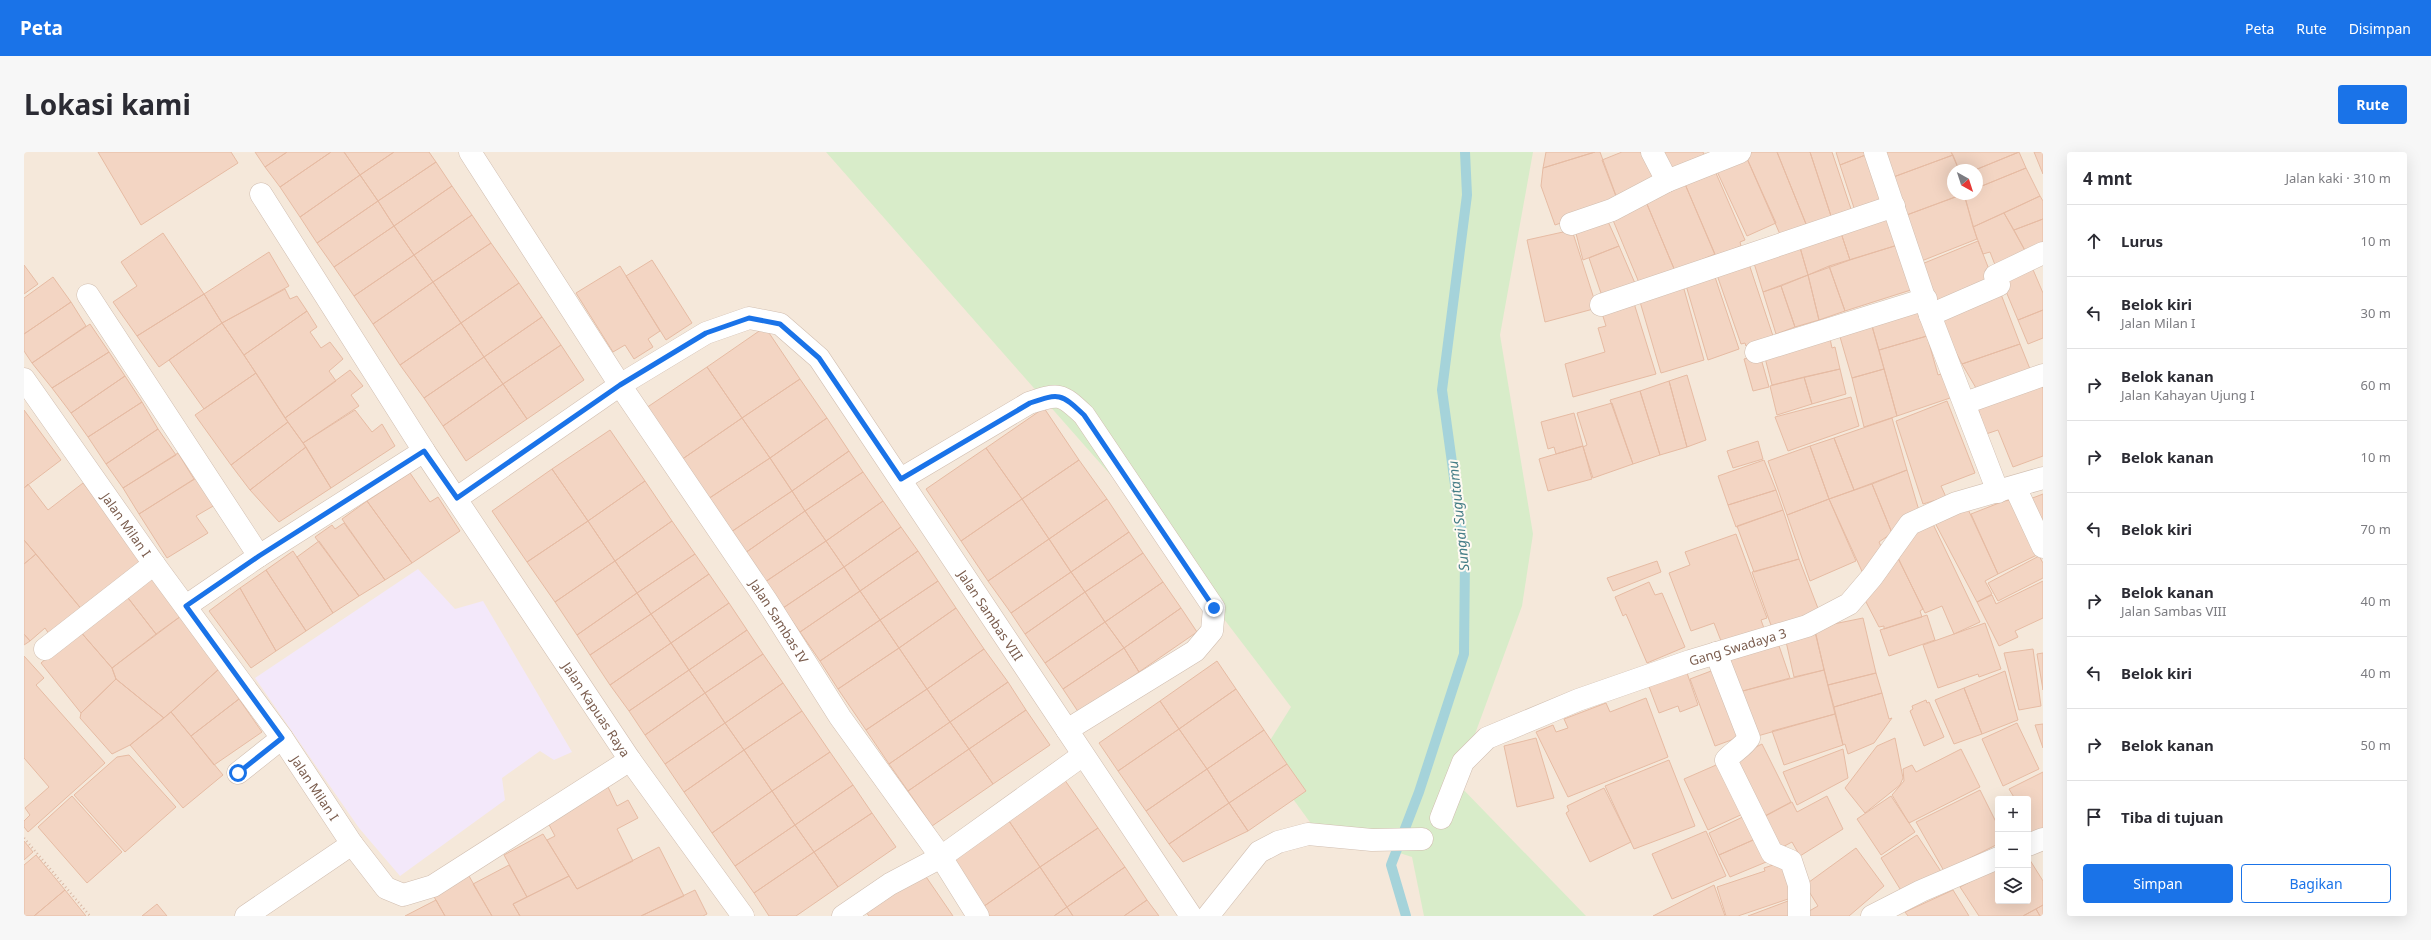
<!DOCTYPE html>
<html lang="id">
<meta charset="utf-8">
<style>
:root{--surface:#fff;--page:#f7f7f7;--text:#2b2b33;--muted:#7c7c81;--line:#e1e1e2;--accent:#1a73e8}
body{margin:0;font-family:"Noto Sans",sans-serif;background:var(--page);color:var(--text)}
.controls{position:absolute;right:12px;bottom:12px;display:grid;overflow:hidden;border-radius:4px;box-shadow:0 4px 16px #0002}
.controls button{width:36px;height:36px;display:grid;place-items:center;padding:0;border:0;border-bottom:1px solid var(--line);background:var(--surface);color:var(--text);font:20px sans-serif}
.compass{position:absolute;left:1923px;top:12px;width:36px;height:36px;border-radius:50%;background:var(--surface);box-shadow:0 4px 16px #0002;rotate:141deg}
.stop{position:absolute;width:12px;height:12px;margin:-9px;border:3px solid #1a73e8;border-radius:50%;background:#fff}
.stop.end{background:#1a73e8;border-color:#fff;box-shadow:0 1px 4px #0008}
.list{margin:0;padding:0;list-style:none}
h2{display:flex;justify-content:space-between;align-items:center;height:52px;margin:0;padding:0 16px;font-size:17px}
h2 small{font-size:13px;font-weight:400;color:var(--muted)}
.list li{display:grid;grid-template-columns:26px 1fr auto;gap:12px;align-items:center;box-sizing:border-box;height:72px;padding:0 16px;border-top:1px solid var(--line)}
.list b{display:block;font-size:15px;white-space:nowrap}
.list p{margin:0;font-size:13px;white-space:nowrap;color:var(--muted)}
.list em{font-size:13px;font-style:normal;color:var(--muted)}
.actions{display:flex;gap:8px;padding:12px 16px}
.actions a{flex:1;padding:9px 0;border:1px solid var(--accent);border-radius:4px;text-align:center;font-size:14px;color:var(--accent)}
.actions .main{background:var(--accent);color:#fff}
.icon{flex:none;width:22px;height:22px;fill:none;stroke:currentColor;stroke-width:2;stroke-linecap:round;stroke-linejoin:round}
.map{position:relative;flex:none;width:2019px;height:764px;overflow:hidden;border-radius:4px}
header{display:flex;align-items:center;gap:24px;box-sizing:border-box;height:56px;padding:0 20px;background:var(--accent);color:#fff}
header strong{font-size:19px}
nav{display:flex;gap:22px;margin-inline-start:auto;font-size:14px}
.intro{display:flex;align-items:center;justify-content:space-between;box-sizing:border-box;height:96px;padding:0 24px}
h1{margin:0;font-size:28px}
.button{padding:10px 18px;border-radius:4px;background:var(--accent);color:#fff;font-size:14px;font-weight:700}
main{display:flex;gap:24px;padding:0 24px}
aside{flex:1;background:var(--surface);border-radius:4px;box-shadow:0 4px 16px #0002}
.map>svg:first-child{display:block}
.residential{fill:#f5e8da;fill-rule:evenodd}
.education{fill:#f3e8fa}
.green{fill:#d8ecc9}
.lines{fill:none;stroke-linecap:round;stroke-linejoin:round}
.stream{stroke:#a5d3da;stroke-width:10}
.building{fill:#f3d5c3;stroke:#e6bba3}
.street-casing{stroke:#d1beb0;stroke-width:23}
.path{stroke:#d9b8a5;stroke-width:2.5;stroke-dasharray:1 3;stroke-linecap:butt}
.street{stroke:#fff;stroke-width:22}
.route{stroke:#1a73e8;stroke-width:5}
.labels{text-anchor:middle;dominant-baseline:central;stroke-width:4;stroke-linejoin:round;paint-order:stroke}
.street-label{font-size:13px;fill:#7a5c4d;stroke:#fffaf3}
.water-label{font-size:14px;font-style:italic;fill:#437c86;stroke:#fffaf3}
</style>
<header>
<strong>Peta</strong>
<nav><a>Peta</a><a>Rute</a><a>Disimpan</a></nav>
</header>
<div class="intro"><h1>Lokasi kami</h1><a class="button">Rute</a></div>
<main>
<div class="map">
<svg width="2019" height="764" viewBox="0 0 2019 764">
<rect width="100%" height="100%" fill="#fdf6ec"/>
<path class="residential" d="M0 0H2019V764H0ZM1929 18H1953V42H1929ZM1974 647H2004V749H1974Z"/>
<path class="education" d="M394 417 431 457 459 449 548 600 530 608 516 599 478 626 481 648 376 724 335 676 231 526Z"/>
<path class="green" d="M802 0H1509L1476 183 1509 382 1498 454 1433 631 1562 764H1400L1388 705 1288 673 1237 603 1267 555 1113 353Z"/>
<g class="lines">
<path class="stream" d="M1382 764 1367 713 1395 640 1440 502 1441 405 1418 238 1443 43 1441 0"/>
</g>
<path class="building" d="M74 0H207L214 11 117 73Z
M231 0H263L241 15Z
M263 0H307L256 35 241 15Z
M307 0H320L336 23 276 65 256 35Z
M320 0H370L336 23Z
M370 0H405L412 10 354 49 336 23Z
M1522 0H1571L1519 16Z
M1571 0H1576L1594 49 1580 56 1531 73 1517 34 1519 16Z
M1598 0H1624L1634 28 1593 47 1578 8Z
M1631 0H1679L1683 9 1641 25Z
M1726 0H1753L1784 77 1758 87 1721 2Z
M1753 0H1786L1808 67 1784 77Z
M1786 0H1808L1828 60 1808 67Z
M1812 0H1849L1816 13Z
M1849 0 1865 52 1832 62 1816 13Z
M1861 0H1927L1929 3 1864 27Z
M1927 0H1995L1951 18H1935Z
M1995 0 2002 16 1953 36 1951 18Z
M2010 0H2019V22Z
M1721 2 1752 71 1723 84 1690 13Z
M1929 3 1935 18H1929V42H1939L1880 64 1864 27Z
M412 10 428 34 370 74 354 49Z
M1688 12 1721 88 1716 90 1717 94 1709 97 1694 110 1658 25Z
M2002 16 2016 44 1949 75 1940 42H1953V36Z
M336 23 354 49 293 91 276 65Z
M1658 25 1691 102 1651 119 1620 45Z
M428 34 448 63 390 103 370 74Z
M1940 42 1953 87 1895 110 1880 64Z
M2016 44 2019 49V67L1990 78 1980 61Z
M1620 45 1651 119 1616 133 1586 61Z
M354 49 370 74 310 115 293 91Z
M1864 60 1877 92 1826 108 1816 78Z
M1980 61 2004 104 1973 118 1966 100 1959 102 1949 75Z
M448 63 467 91 409 130 390 103Z
M1582 65 1595 94 1559 108 1550 74Z
M2019 67V97L2004 104 1990 78Z
M370 74 390 103 330 144 310 115Z
M1548 78 1573 156 1521 170 1503 88Z
M1816 78 1826 108 1784 123 1775 92Z
M139 81 180 142 113 184 89 150 113 134 97 110Z
M1954 89 1971 133 1910 158 1893 114Z
M467 91 495 131 437 171 409 130Z
M1775 92 1784 123 1739 140 1729 108Z
M1877 92 1890 137 1821 159 1805 114Z
M1595 94 1613 136 1579 147 1565 106Z
M245 100 265 134 198 171 180 142Z
M390 103 409 130 349 172 330 144Z
M628 108 668 171 642 188 602 124Z
M1725 112 1749 184 1722 194 1721 191 1717 192 1692 120Z
M0 113 14 132 0 142Z
M2007 113 2019 141V158L1994 168 1976 125Z
M596 114 636 179 624 187 629 195 610 207 601 193 589 200 552 141Z
M1805 114 1821 159 1795 168 1784 123Z
M1690 122 1715 197 1684 208 1661 130Z
M1784 123 1795 168 1771 175 1757 134Z
M29 125 47 150 0 182V146Z
M409 130 437 171 376 213 349 172Z
M1658 130 1680 208 1637 221 1614 143Z
M495 131 518 165 460 205 437 171Z
M1757 134 1771 175 1752 182 1739 140Z
M261 137 266 147 273 144 283 159 220 203 198 171Z
M1975 137 1996 192 1938 212 1913 164Z
M180 142 198 171 135 215 113 184Z
M1609 148 1632 222 1549 245 1541 212 1581 200 1574 176 1582 174 1577 158Z
M47 150 62 174 8 211 0 199V182Z
M1893 152 1903 184 1855 198 1846 167Z
M2019 158V186L2004 192 1994 168Z
M283 159 293 175 286 180 297 196 306 190 319 207 305 219 312 229 261 266 220 203Z
M518 165 537 193 479 232 460 205Z
M1846 167 1860 217 1828 226 1814 178Z
M198 171 232 221 180 257 145 208Z
M437 171 460 205 400 246 376 213Z
M66 172 85 200 28 236 8 211Z
M741 175 776 227 718 266 683 215Z
M1805 182 1808 196 1811 195 1816 217 1748 233 1740 202Z
M1903 184 1914 223 1926 219 1932 244 1873 264 1855 198Z
M1996 192 2006 217 1952 236 1938 212Z
M537 193 560 228 503 267 479 232Z
M85 200 101 224 47 261 28 236Z
M1736 203 1745 235 1729 239 1720 207Z
M460 205 479 232 419 274 400 246Z
M683 215 718 266 657 308 622 256Z
M1816 217 1822 242 1788 252 1780 225Z
M1860 217 1873 264 1840 275 1828 226Z
M326 218 339 234 327 243 335 254 279 291 261 266Z
M232 221 264 270 207 313 171 263Z
M1663 223 1682 288 1663 295 1645 229Z
M101 224 118 250 64 285 47 261Z
M1780 225 1788 252 1753 263 1746 234Z
M776 227 803 266 746 306 718 266Z
M2016 228 2019 237V304L1989 315 1974 278 1962 282 1952 250Z
M1645 229 1663 295 1636 303 1616 239Z
M479 232 503 267 442 309 419 274Z
M1616 239 1636 303 1609 312 1586 248Z
M1827 245 1835 274 1764 299 1751 265Z
M1923 249 1951 321 1917 334 1922 345 1899 352 1872 269Z
M118 250 134 277 82 312 64 285Z
M1588 251 1609 312 1569 326 1559 295 1563 293 1553 261Z
M1020 256 1055 308 998 347 962 296Z
M0 258 37 308 0 336Z
M331 258 348 280 358 272 371 294 307 336 279 291Z
M1550 261 1559 294 1532 302 1530 295 1524 297 1517 270Z
M718 266 746 306 684 347 657 308Z
M803 266 825 299 768 339 746 306Z
M1868 266 1883 318 1830 338 1810 286Z
M264 270 282 295 226 338 207 313Z
M134 277 152 303 99 336 82 312Z
M586 278 621 329 564 369 528 317Z
M1810 286 1830 338 1805 347 1786 294Z
M1734 289 1739 307 1709 316 1703 299Z
M1559 294 1568 327 1524 339 1515 307Z
M1786 294 1805 347 1763 363 1744 309Z
M282 295 307 336 255 370 226 338Z
M962 296 998 347 937 389 902 337Z
M825 299 839 320 781 359 768 339Z
M154 301 170 327 115 362 99 336Z
M746 306 768 339 707 380 684 347Z
M1055 308 1083 347 1025 387 998 347Z
M1740 308 1752 338 1704 353 1694 324Z
M528 317 564 369 503 410 468 359Z
M1883 318 1896 362 1868 381 1848 332Z
M839 320 859 349 802 389 781 359Z
M386 321 406 350 414 345 436 379 388 411 343 349Z
M174 325 191 353 172 364 184 381 143 406 115 362Z
M621 329 648 369 591 409 564 369Z
M59 331 121 409 59 459 0 388V336L4 332 24 358Z
M1848 332 1868 381 1855 390 1862 405 1841 426 1805 347Z
M1752 338 1759 358 1712 375 1704 353Z
M768 339 781 359 721 401 707 380Z
M2019 342V374L2006 347Z
M998 347 1025 387 964 429 937 389Z
M1083 347 1105 380 1047 420 1025 387Z
M1805 347 1832 409 1786 429 1763 363Z
M1988 348 2015 402 1974 422 1947 362 1980 349Z
M343 349 388 411 361 428 318 367Z
M859 349 877 375 820 415 802 389Z
M1943 355 1974 422 1961 429 1968 442 1953 450 1910 369Z
M1759 358 1775 407 1730 420 1713 374Z
M781 359 802 389 741 430 721 401Z
M564 369 591 409 531 450 503 410Z
M648 369 671 402 613 441 591 409Z
M1908 370 1956 470 1930 482 1918 454 1901 461 1874 406 1887 383Z
M320 371 361 428 335 444 291 385 308 373 311 377Z
M877 375 894 399 836 439 820 415Z
M1105 380 1119 401 1061 440 1047 420Z
M1712 382 1743 466 1737 468 1741 479 1699 494 1690 471 1667 479 1645 421 1666 413 1661 400Z
M1025 387 1047 420 987 461 964 429Z
M0 388 12 402 0 412Z
M295 389 335 444 309 461 273 405Z
M802 389 820 415 759 456 741 430Z
M269 399 309 461 282 479 242 418Z
M894 399 914 429 856 468 836 439Z
M1119 401 1139 430 1081 470 1061 440Z
M12 402 59 459 27 485 21 476 6 489 0 482V412Z
M671 402 685 422 627 462 613 441Z
M2015 404 2019 411V426L1974 449 1964 431Z
M1874 406 1899 457 1896 459 1898 465 1860 477V474L1855 475 1841 448Z
M1775 407 1795 459 1748 476 1728 420Z
M591 409 613 441 553 483 531 450Z
M1633 409 1637 420 1589 439 1583 426Z
M820 415 836 439 776 480 759 456Z
M242 418 282 479 252 499 216 436Z
M1047 420 1061 440 1001 482 987 461Z
M685 422 705 451 647 491 627 462Z
M126 423 157 464 132 482 101 442Z
M914 429 932 456 875 496 856 468Z
M2019 429V466L1991 479 1994 485 1975 494 1953 450 1968 443 1972 452Z
M1139 430 1157 456 1100 496 1081 470Z
M1625 430 1631 443 1638 441 1661 495 1623 511 1602 462 1599 464 1591 445Z
M216 436 252 499 227 516 185 459Z
M836 439 856 468 796 509 776 480Z
M1061 440 1081 470 1021 511 1001 482Z
M613 441 627 462 566 503 553 483Z
M101 442 132 482 88 516 55 478Z
M705 451 723 478 665 518 647 491Z
M932 456 960 497 903 537 875 496Z
M1157 456 1173 480 1115 520 1100 496Z
M627 462 647 491 586 533 566 503Z
M1903 463 1911 488 1865 504 1856 478Z
M157 464 195 517 140 566 92 527 88 516Z
M1839 466 1852 521 1804 533 1790 476Z
M856 468 875 496 814 537 796 509Z
M1081 470 1100 496 1039 537 1021 511Z
M1961 471 1977 517 1955 525 1954 522 1914 536 1899 493Z
M55 478 88 516 92 527 57 561 17 511Z
M723 478 739 502 681 541 665 518Z
M1791 478 1800 518 1770 525 1761 485Z
M0 482 6 489 0 493Z
M1753 488 1766 526 1715 540 1698 507Z
M647 491 665 518 605 559 586 533Z
M875 496 903 537 842 578 814 537Z
M1100 496 1115 520 1055 561 1039 537Z
M960 497 984 530 926 570 903 537Z
M2009 497 2017 554 1995 558 1980 501Z
M2019 501V538L2013 502Z
M739 502 759 531 701 571 681 541Z
M0 504 20 526 12 533 81 611 4 680 0 675V669L6 663 1 656 25 635 0 606Z
M1193 509 1212 537 1155 577 1136 549Z
M1695 516 1721 583 1691 594 1666 527Z
M195 517 215 547 167 584 147 560Z
M665 518 681 541 621 583 605 559Z
M1662 518 1674 553 1656 560 1654 554 1635 561 1624 532Z
M1800 518 1811 562 1730 585 1715 540Z
M1981 519 1994 568 1958 582 1940 536Z
M1852 521 1858 541 1810 555 1804 533Z
M92 527 140 566 106 593 88 602 56 566 57 561Z
M984 530 1002 558 945 597 926 570Z
M759 531 778 559 720 598 701 571Z
M1940 536 1958 582 1930 592 1911 548Z
M903 537 926 570 865 612 842 578Z
M1212 537 1240 578 1183 617 1155 577Z
M681 541 701 571 641 612 621 583Z
M1858 541 1865 567 1868 566 1850 591 1824 602 1821 592 1819 593 1810 555Z
M1622 546 1644 605 1544 645 1512 580 1529 573 1532 580 1544 576 1540 567 1582 551 1586 560Z
M215 547 238 580 190 613 167 584Z
M1902 548 1903 551 1905 550 1920 585 1900 594 1886 559 1889 557 1888 554Z
M1136 549 1155 577 1094 619 1075 591Z
M1002 558 1026 593 969 632 945 597Z
M778 559 806 600 748 639 720 598Z
M147 560 199 623 159 656 106 593Z
M1811 562 1819 593 1760 613 1748 579Z
M926 570 945 597 884 639 865 612Z
M701 571 720 598 660 640 641 612Z
M1993 571 2015 617 1979 634 1958 587Z
M2019 572V596L2011 573Z
M1155 577 1183 617 1122 659 1094 619Z
M1240 578 1263 612 1205 651 1183 617Z
M1512 586 1530 646 1493 655 1480 594Z
M1871 586 1879 626 1876 633 1841 661 1821 636 1853 594Z
M1738 592 1767 650 1735 667 1706 608Z
M945 597 969 632 908 674 884 639Z
M1819 597 1824 626 1773 653 1759 620Z
M1937 597 1956 635 1885 671 1868 643 1880 629 1879 617 1888 613 1892 620Z
M720 598 748 639 688 681 660 640Z
M806 600 829 633 771 673 748 639Z
M105 603 152 655 101 700 50 643 93 605Z
M1645 608 1671 674 1610 697 1581 634Z
M1699 610 1723 660 1684 678 1660 627Z
M1263 612 1282 639 1224 679 1205 651Z
M1183 617 1205 651 1145 692 1122 659Z
M2019 620V678L2009 683 2004 674V647H1991L1985 637Z
M1038 624 1074 676 1016 715 981 663Z
M829 633 848 661 790 700 771 673Z
M584 635 593 654 604 648 614 666 593 677 609 709 553 737 523 688 531 684 522 667Z
M1580 636 1607 690 1566 710 1542 661 1545 659 1543 654Z
M1956 638 1974 674V692L1920 719 1892 670Z
M748 639 771 673 711 714 688 681Z
M48 644 98 700 63 731 14 675Z
M1803 644 1819 677 1776 704 1768 690 1751 699 1734 668 1768 650 1773 660Z
M1867 644 1891 680 1857 703 1833 667Z
M1205 651 1224 679 1159 710 1145 692Z
M848 661 872 695 814 735 790 700Z
M1725 662 1736 685 1695 703 1685 681Z
M981 663 1016 715 956 757 920 705Z
M771 673 790 700 730 741 711 714Z
M1074 676 1101 715 1043 755 1016 715Z
M1682 679 1702 724 1648 747 1628 702Z
M519 682 545 724 503 745 480 703Z
M1893 683 1918 721 1881 745 1857 706Z
M1736 685 1747 708 1706 725 1695 703Z
M0 689 9 700 0 708Z
M635 695 660 744 617 764H496L489 752 545 724 553 737Z
M1832 696 1860 734 1825 764H1780V762L1794 754 1781 733Z
M790 700 814 735 772 764H745L730 741Z
M12 703 41 738 10 764H0V713Z
M2004 705 2019 729V753L1999 764H1955L1936 735 1974 715V749H2004Z
M1761 709 1773 744 1714 764H1702L1693 735 1741 719 1740 716Z
M485 713 503 745 489 752 496 764H468L449 732Z
M1016 715 1043 755 1030 764H961L956 757Z
M1101 715 1123 748 1100 764H1049L1043 755Z
M896 716 929 764H845L838 755Z
M445 724 468 764H421L409 743Z
M1690 733 1701 764H1629Z
M41 738 62 764H10Z
M671 738 683 762 679 764H617Z
M1929 738 1945 764H1884L1881 760Z
M1772 746V764H1724Z
M412 748 421 764H381Z
M1123 748 1135 764H1100Z
M133 752 143 764H118Z
M2019 753V764H2016L2012 757Z
M1043 755 1049 764H1030Z
M2012 757 2016 764H1999Z"/>
<g class="lines">
<defs>
<g id="street">
<path id="s1" d="M446 0 596 233 742 448 816 565 917 705 954 764"/>
<path d="M1628 0 1643 29"/>
<path d="M1851 0 1906 163 1974 340"/>
<path id="s2" d="M237 42 400 299 606 608 719 764"/>
<path d="M1547 72 1588 58 1643 29 1716 0"/>
<path d="M64 143 235 404"/>
<path d="M1577 153 1870 54"/>
<path d="M1906 163 1975 133 1971 124 2019 101"/>
<path d="M1732 200 1902 147"/>
<path id="s3" d="M0 227 130 412 258 586 328 692 362 736 379 743 409 734 606 608"/>
<path d="M1941 251 2019 223"/>
<path d="M877 327 1005 251C1035 241 1037 241 1060 263L1190 456 1188 479 1171 499 1043 578"/>
<path d="M1991 335 2019 395"/>
<path id="s4" d="M433 346 596 233 682 181 725 166 756 172 795 206 1167 764"/>
<path d="M162 454 235 404 400 299"/>
<path d="M21 497 130 412"/>
<path d="M1692 501 1725 586C1719 595 1709 600 1702 608L1748 701 1767 709 1775 733V764"/>
<path d="M214 621 258 586"/>
<path id="s5" d="M1417 666 1439 610 1463 586 1554 548 1666 509 1783 474 1825 452 1848 425 1886 372 1932 351 2019 326"/>
<path d="M2004 693 2019 687"/>
<path d="M222 764 328 692"/>
<path d="M819 764 866 732 917 705 1059 603"/>
<path d="M1184 764 1235 700 1254 690 1284 682 1348 688 1398 687"/>
<path d="M1848 764 1897 739 1974 706"/>
</g>
</defs>
<use href="#street" class="street-casing"/>
<path class="path" d="M0 686 66 764"/>
<use href="#street" class="street"/>
</g>
<g class="lines">
<path class="route" d="M214 621 258 586 162 454 235 404 400 299 433 346 596 233 682 181 725 166 756 172 795 206 877 327 1006 251C1035 241 1037 241 1060 263L1190 456"/>
</g>
<g class="labels">
<g class="street-label">
<text stroke="none"><textPath href="#s3" startOffset="178">Jalan Milan I</textPath></text>
<text stroke="none"><textPath href="#s4" startOffset="737">Jalan Sambas VIII</textPath></text>
<text stroke="none"><textPath href="#s1" startOffset="562">Jalan Sambas IV</textPath></text>
<text stroke="none"><textPath href="#s5" startOffset="361">Gang Swadaya 3</textPath></text>
<text stroke="none"><textPath href="#s2" startOffset="615">Jalan Kapuas Raya</textPath></text>
<text stroke="none"><textPath href="#s3" startOffset="502">Jalan Milan I</textPath></text>
</g>
<g class="water-label">
<text transform="translate(1434 364) rotate(-96)">Sungai Sugutamu</text>
</g>
</g>
</svg>
<div class="controls">
<button>+</button>
<button>−</button>
<button><svg class="icon" aria-label="layers" viewBox="0 0 24 24"><path d="M12 4l9 5-9 5-9-5zM3 14l9 5 9-5"/></svg></button>
</div>
<svg class="compass" viewBox="-18 -18 36 36"><path d="M0-13l5 13h-10z" fill="#e53935"/><path d="M0 13l5-13h-10z" fill="#7c7c81"/></svg>
<div class="stop" style="left:214px;top:621px"></div>
<div class="stop end" style="left:1190px;top:456px"></div>
</div>
<aside>
<h2>4 mnt<small>Jalan kaki · 310 m</small></h2>
<ul class="list">
<li><svg class="icon" aria-label="ahead" viewBox="0 0 24 24"><path d="M12 20V5M6 11l6-6 6 6"/></svg><div><b>Lurus</b></div><em>10 m</em></li>
<li><svg class="icon" aria-label="left" viewBox="0 0 24 24"><path d="M17 20v-9H6M10 6l-5 5 5 5"/></svg><div><b>Belok kiri</b><p>Jalan Milan I</p></div><em>30 m</em></li>
<li><svg class="icon" aria-label="right" viewBox="0 0 24 24"><path d="M7 20v-9h11M14 6l5 5-5 5"/></svg><div><b>Belok kanan</b><p>Jalan Kahayan Ujung I</p></div><em>60 m</em></li>
<li><svg class="icon" aria-label="right" viewBox="0 0 24 24"><path d="M7 20v-9h11M14 6l5 5-5 5"/></svg><div><b>Belok kanan</b></div><em>10 m</em></li>
<li><svg class="icon" aria-label="left" viewBox="0 0 24 24"><path d="M17 20v-9H6M10 6l-5 5 5 5"/></svg><div><b>Belok kiri</b></div><em>70 m</em></li>
<li><svg class="icon" aria-label="right" viewBox="0 0 24 24"><path d="M7 20v-9h11M14 6l5 5-5 5"/></svg><div><b>Belok kanan</b><p>Jalan Sambas VIII</p></div><em>40 m</em></li>
<li><svg class="icon" aria-label="left" viewBox="0 0 24 24"><path d="M17 20v-9H6M10 6l-5 5 5 5"/></svg><div><b>Belok kiri</b></div><em>40 m</em></li>
<li><svg class="icon" aria-label="right" viewBox="0 0 24 24"><path d="M7 20v-9h11M14 6l5 5-5 5"/></svg><div><b>Belok kanan</b></div><em>50 m</em></li>
<li><svg class="icon" aria-label="arrive" viewBox="0 0 24 24"><path d="M6 21V4h12l-3 4 3 4H6"/></svg><div><b>Tiba di tujuan</b></div></li>
</ul>
<div class="actions"><a class="main">Simpan</a><a>Bagikan</a></div>
</aside>
</main>
